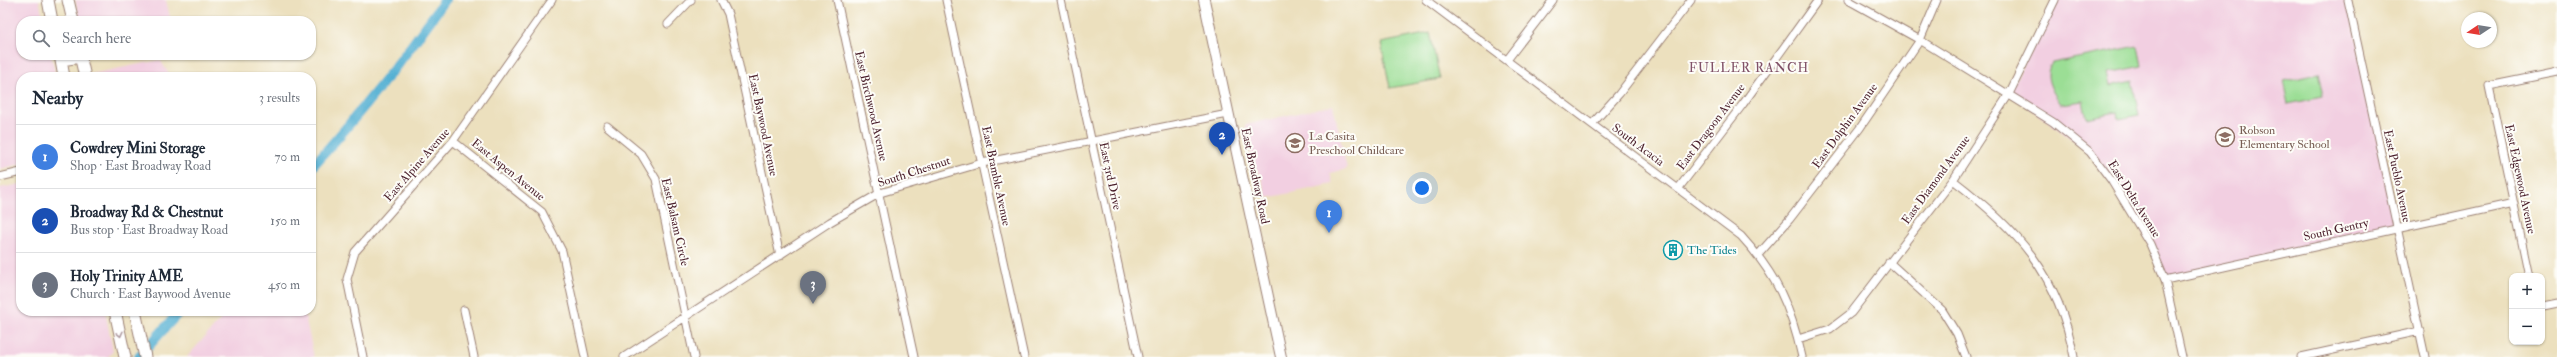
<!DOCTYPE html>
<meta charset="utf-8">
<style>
:root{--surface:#fff;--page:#f6f6f7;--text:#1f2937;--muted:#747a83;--line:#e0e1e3;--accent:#d1495b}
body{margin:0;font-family:"IM FELL Double Pica",serif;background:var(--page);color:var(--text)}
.controls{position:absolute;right:12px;bottom:12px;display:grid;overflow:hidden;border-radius:8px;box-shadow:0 1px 3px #0004}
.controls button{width:36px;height:36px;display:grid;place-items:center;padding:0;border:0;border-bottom:1px solid var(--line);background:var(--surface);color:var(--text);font:20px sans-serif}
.compass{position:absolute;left:2461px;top:12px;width:36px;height:36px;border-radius:50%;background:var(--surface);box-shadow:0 1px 3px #0004;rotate:258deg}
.you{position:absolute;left:1422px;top:188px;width:14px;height:14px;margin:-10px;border:3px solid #fff;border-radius:50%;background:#1a73e8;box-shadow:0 0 0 6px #1a73e833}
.badge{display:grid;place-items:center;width:26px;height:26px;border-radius:50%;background:var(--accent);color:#fff;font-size:13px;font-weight:700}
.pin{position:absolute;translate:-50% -33px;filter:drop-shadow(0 1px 2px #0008)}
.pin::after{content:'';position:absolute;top:21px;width:14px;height:12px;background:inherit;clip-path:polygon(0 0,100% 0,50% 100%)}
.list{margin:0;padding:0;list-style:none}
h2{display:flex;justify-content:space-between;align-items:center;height:52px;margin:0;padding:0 16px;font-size:17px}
h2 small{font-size:13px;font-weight:400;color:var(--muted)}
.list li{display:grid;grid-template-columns:26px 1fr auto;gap:12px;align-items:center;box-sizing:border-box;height:64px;padding:0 16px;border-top:1px solid var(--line)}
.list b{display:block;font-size:15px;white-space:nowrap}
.list p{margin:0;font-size:13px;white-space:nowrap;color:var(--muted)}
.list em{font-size:13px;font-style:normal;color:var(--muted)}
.icon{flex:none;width:22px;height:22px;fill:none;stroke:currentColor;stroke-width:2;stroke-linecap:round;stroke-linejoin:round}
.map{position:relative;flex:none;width:2557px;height:357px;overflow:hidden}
.search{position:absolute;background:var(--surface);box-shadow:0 1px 3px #0004;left:16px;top:16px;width:300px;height:44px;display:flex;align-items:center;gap:10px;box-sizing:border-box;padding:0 14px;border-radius:16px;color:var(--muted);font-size:15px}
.panel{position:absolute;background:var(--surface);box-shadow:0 1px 3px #0004;left:16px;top:72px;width:300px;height:244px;border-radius:16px}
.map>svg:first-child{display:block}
.built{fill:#f2cfe1}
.green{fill:#9bde95;stroke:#727e60}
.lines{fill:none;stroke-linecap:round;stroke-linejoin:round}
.canal{stroke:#55b0d3;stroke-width:10}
.street-casing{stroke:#9b8074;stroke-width:9}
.secondary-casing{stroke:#9b8074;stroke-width:12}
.primary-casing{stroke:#9b8074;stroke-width:13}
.street{stroke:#fff;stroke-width:7}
.secondary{stroke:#fff;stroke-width:10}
.primary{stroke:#fff;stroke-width:11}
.oneway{stroke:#ae9aa0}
.labels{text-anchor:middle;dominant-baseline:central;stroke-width:4;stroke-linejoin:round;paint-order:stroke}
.street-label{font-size:12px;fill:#4a1f2b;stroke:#fdfcf7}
.education-label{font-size:12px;fill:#785e54;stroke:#fdfcf7;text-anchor:start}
.culture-label{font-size:12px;fill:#0d838f;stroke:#fdfcf7;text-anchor:start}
.neighbourhood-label{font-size:13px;letter-spacing:1px;fill:#815268;stroke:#fdfcf7}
</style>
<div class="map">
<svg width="2557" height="357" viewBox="0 0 2557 357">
<rect width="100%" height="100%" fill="#fdfcf7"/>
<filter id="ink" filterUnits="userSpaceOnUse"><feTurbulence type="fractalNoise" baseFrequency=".025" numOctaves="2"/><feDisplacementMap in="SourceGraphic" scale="8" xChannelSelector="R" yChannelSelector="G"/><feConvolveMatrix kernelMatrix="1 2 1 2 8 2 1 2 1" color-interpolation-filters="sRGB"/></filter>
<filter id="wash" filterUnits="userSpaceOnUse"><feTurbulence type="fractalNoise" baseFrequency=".012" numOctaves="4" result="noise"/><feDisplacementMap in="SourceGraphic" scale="16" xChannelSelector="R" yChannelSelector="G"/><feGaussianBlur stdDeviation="0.9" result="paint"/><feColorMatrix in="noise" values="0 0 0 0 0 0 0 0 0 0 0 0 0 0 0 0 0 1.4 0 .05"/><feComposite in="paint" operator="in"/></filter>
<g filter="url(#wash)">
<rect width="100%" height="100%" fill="#ece0be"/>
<path class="built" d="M0 0H39L44 21H21V55H51L56 77H21V164L0 169Z
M75 0H166L171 21H80Z
M2055 0H2348L2397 227 2165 280 2150 244 2090 152 2009 94Z
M160 60 171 77H92L91 74Z
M1333 105 1347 169 1330 173 1333 184 1267 198 1261 177 1252 162 1245 125Z
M21 184V311H105L113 351 108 357H0V188Z
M228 311H304L314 357H187Z"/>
<path class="green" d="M1430 33 1440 79 1390 88 1381 43Z
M2138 46 2142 66 2108 73 2111 86 2132 81 2139 115 2118 119 2117 112 2087 118 2083 101 2061 104C2053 93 2042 76 2052 63Z
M2318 73 2323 97 2288 104 2283 81Z"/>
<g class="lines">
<path class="canal" d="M311 168C360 114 403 59 445 0
M139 357 180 311"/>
</g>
</g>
<g filter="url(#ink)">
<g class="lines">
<defs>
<path id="street" d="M721 0 728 14 780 256
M837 0 914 357
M946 0 1024 357
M1061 0 1138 357
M1426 0 1741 236C1776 274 1791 307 1802 357
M1848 0 1920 40 2053 122 2090 152 2111 180 2150 244 2165 280 2182 357
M2348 0 2425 357
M668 24 691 0
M1507 60 1553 0
M1593 123 1619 94 1691 0
M607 126 641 154 656 179 694 357
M453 141 542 212 562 251 585 357
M0 177 21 172
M1953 180C2017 229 2059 274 2074 357
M1678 189 1743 104 1818 0
M1758 255 1789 220 1860 128 1920 40 1937 0
M1889 262 1942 310 1957 334 1966 357
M2529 276 2489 86 2557 72
M2165 280 2514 203
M2542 306 2557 303
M464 310 474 357
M1798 339 1830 329 1851 313 1953 180 2009 94 2055 0
M363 357 347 279 355 252 453 141 552 0
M624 357 830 222 880 193 982 163 1228 114
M2301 357 2420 331"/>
<path id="secondary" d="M1204 0 1281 357"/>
<path id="primary" d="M48 0 52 21
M68 0 73 21
M60 55 64 77
M80 55 85 77
M61 60 81 57
M115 311 125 357
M135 311 145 357"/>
</defs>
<use href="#street" class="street-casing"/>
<use href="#secondary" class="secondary-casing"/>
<use href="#primary" class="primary-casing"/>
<use href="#street" class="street"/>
<use href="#secondary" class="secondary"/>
<use href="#primary" class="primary"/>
</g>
<defs><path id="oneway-chevron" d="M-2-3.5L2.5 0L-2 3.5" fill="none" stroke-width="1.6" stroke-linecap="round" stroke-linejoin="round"/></defs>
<use class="oneway" href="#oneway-chevron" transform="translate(120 334) rotate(77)"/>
</g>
<defs>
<symbol id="school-ring" viewBox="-11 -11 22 22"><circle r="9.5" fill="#fdfcf7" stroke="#8d6e63" stroke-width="1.5"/><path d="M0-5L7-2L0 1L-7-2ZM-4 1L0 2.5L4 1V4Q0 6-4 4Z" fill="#8d6e63"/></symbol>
<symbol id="building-ring" viewBox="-11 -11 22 22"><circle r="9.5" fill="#fdfcf7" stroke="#0f9aa8" stroke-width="1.5"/><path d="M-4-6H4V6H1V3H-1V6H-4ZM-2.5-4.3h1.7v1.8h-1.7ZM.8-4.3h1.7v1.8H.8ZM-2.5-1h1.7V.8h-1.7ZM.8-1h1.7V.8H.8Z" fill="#0f9aa8"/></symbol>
</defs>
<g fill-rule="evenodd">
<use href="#school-ring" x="2214" y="126" width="22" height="22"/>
<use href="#school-ring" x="1284" y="132" width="22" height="22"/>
<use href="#building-ring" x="1662" y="239" width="22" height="22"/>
</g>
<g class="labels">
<g class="street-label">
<text transform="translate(871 106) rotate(77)">East Birchwood Avenue</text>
<text transform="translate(763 125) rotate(78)">East Baywood Avenue</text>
<text transform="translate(1845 126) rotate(-54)">East Dolphin Avenue</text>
<text transform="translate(1711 127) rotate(-53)">East Dragoon Avenue</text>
<text transform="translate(1638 145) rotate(37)">South Acacia</text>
<text transform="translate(417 165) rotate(-49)">East Alpine Avenue</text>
<text transform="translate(508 170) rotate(39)">East Aspen Avenue</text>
<text transform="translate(914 172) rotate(-18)">South Chestnut</text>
<text transform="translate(996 176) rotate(78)">East Bramble Avenue</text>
<text transform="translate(1110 176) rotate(78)">East 3rd Drive</text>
<text transform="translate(1255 176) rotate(78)">East Broadway Road</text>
<text transform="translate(2397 176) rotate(78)">East Pueblo Avenue</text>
<text transform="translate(2520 179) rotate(78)">East Edgewood Avenue</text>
<text transform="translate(1936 180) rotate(-54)">East Diamond Avenue</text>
<text transform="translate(2134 199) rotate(58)">East Delta Avenue</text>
<text transform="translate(675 222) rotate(77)">East Balsam Circle</text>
<text transform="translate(2336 230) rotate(-13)">South Gentry</text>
</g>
<g class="education-label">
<text x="2239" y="130">Robson<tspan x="2239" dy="14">Elementary School</tspan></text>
<text x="1309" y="136">La Casita<tspan x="1309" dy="14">Preschool Childcare</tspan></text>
</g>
<g class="culture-label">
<text x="1687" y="250">The Tides</text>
</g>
<g class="neighbourhood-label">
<text x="1749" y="68">FULLER RANCH</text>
</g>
</g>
</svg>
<div class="controls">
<button>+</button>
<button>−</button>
</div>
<svg class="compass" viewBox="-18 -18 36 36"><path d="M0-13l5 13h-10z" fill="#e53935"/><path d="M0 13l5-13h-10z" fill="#747a83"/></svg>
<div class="you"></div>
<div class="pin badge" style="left:1329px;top:233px;background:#3f7fe0">1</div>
<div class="pin badge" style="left:1222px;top:155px;background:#1a4fb4">2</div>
<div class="pin badge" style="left:813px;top:304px;background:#6b7280">3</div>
<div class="search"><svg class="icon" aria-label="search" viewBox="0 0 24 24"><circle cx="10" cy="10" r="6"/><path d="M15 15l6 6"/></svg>Search here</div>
<section class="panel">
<h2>Nearby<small>3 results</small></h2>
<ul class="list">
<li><span class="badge" style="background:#3f7fe0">1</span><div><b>Cowdrey Mini Storage</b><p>Shop · East Broadway Road</p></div><em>70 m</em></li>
<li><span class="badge" style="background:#1a4fb4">2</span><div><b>Broadway Rd &amp; Chestnut</b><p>Bus stop · East Broadway Road</p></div><em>150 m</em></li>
<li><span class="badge" style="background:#6b7280">3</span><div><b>Holy Trinity AME</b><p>Church · East Baywood Avenue</p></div><em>450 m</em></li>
</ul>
</section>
</div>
